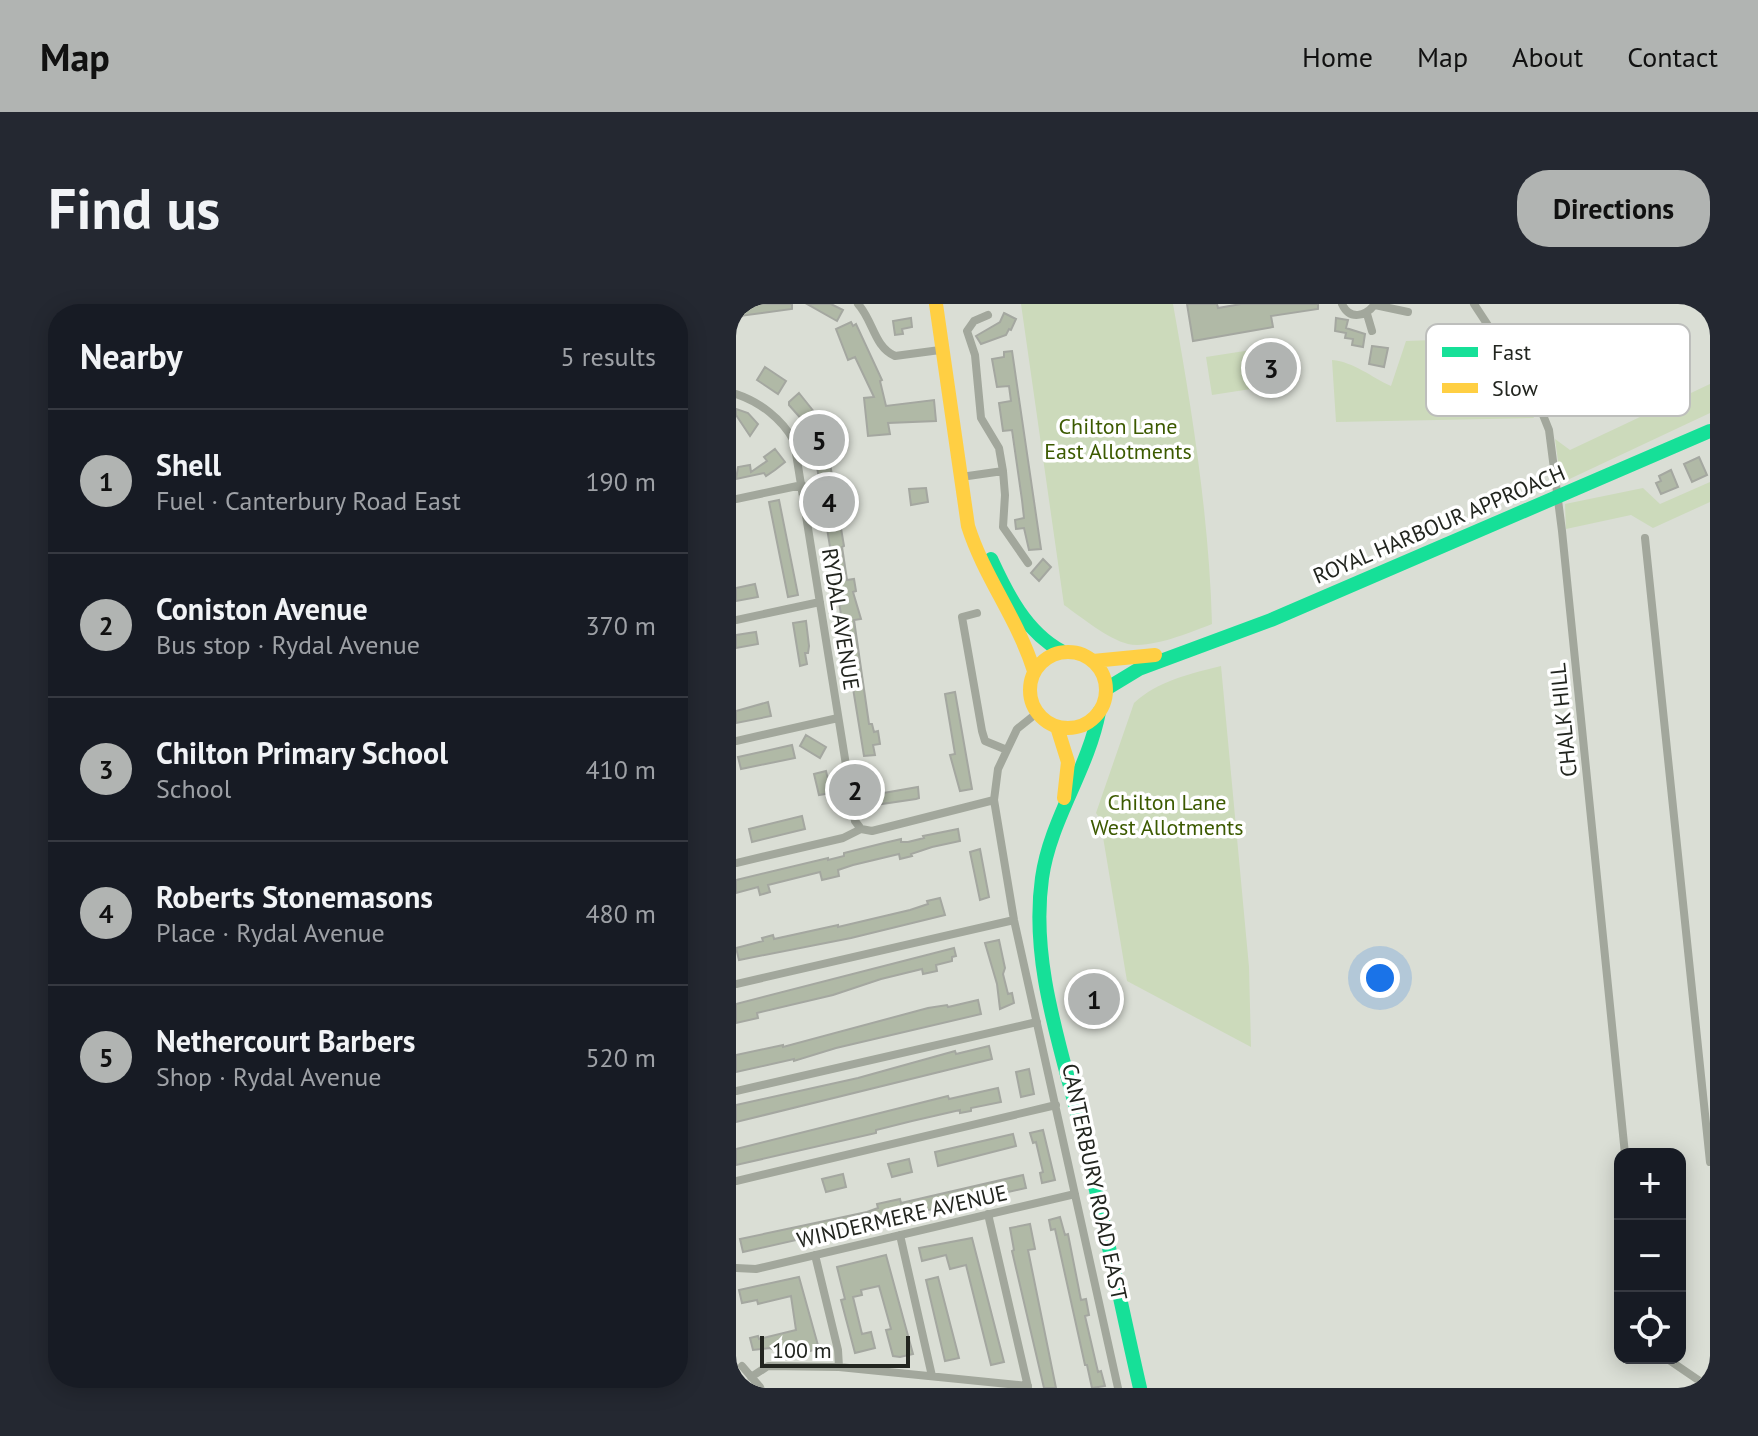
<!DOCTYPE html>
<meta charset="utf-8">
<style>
:root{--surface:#171b24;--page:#242831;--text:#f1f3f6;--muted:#9ea1a6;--line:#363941;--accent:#b1b4b2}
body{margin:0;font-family:"PT Sans",sans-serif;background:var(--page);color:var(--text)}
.controls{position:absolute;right:24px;bottom:24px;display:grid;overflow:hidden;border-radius:16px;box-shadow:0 4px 20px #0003}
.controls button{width:72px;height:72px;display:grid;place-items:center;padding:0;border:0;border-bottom:2px solid var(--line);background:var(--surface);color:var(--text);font:40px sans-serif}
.scale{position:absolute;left:24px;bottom:20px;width:150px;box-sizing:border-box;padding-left:8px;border:4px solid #22251f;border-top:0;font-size:22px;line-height:28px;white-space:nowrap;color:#22251f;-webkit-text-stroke:6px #fff;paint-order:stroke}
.you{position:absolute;left:644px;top:674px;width:28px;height:28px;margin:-20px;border:6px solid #fff;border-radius:50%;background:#1a73e8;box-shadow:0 0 0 12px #1a73e833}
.badge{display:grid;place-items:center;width:52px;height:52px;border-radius:50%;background:var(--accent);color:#111;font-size:26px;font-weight:700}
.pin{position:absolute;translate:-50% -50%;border:4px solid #fff;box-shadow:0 2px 8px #0006}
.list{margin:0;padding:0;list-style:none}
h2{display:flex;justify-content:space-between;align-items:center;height:104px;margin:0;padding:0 32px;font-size:34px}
h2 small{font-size:26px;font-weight:400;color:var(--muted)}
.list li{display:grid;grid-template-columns:52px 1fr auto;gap:24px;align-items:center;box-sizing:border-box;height:144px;padding:0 32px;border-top:2px solid var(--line)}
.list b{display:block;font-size:30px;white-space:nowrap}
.list p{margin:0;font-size:26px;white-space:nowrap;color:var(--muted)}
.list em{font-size:26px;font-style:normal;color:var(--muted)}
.icon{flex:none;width:44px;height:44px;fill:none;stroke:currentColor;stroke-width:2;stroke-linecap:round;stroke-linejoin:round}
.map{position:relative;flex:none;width:974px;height:1084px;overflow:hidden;border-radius:32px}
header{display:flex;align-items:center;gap:48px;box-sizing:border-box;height:112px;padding:0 40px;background:var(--accent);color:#111}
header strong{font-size:38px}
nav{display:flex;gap:44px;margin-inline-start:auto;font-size:28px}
.intro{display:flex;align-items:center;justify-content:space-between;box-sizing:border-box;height:192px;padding:0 48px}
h1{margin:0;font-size:56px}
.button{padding:20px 36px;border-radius:32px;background:var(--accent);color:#111;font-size:28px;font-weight:700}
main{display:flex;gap:48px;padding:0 48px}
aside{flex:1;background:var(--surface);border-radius:32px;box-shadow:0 4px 20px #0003}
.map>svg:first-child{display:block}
.green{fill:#ccdabb}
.building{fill:#b0b9a6;stroke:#a4a7a0;stroke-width:2}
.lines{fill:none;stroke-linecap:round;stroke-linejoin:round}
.street{stroke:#a2a79c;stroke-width:8}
.fast{stroke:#16e098;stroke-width:14}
.slow{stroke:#ffcf43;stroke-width:14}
.labels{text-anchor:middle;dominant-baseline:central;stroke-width:7;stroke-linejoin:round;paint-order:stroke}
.park-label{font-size:22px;fill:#3c5a00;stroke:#fff}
.street-label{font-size:22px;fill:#22251f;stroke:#fff}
.key{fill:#fff;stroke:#bdbebc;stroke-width:2}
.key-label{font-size:22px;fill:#22251f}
</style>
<header>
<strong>Map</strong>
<nav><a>Home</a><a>Map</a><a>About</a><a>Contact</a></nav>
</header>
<div class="intro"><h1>Find us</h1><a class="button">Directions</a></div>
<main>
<aside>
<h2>Nearby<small>5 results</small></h2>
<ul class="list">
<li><span class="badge">1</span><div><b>Shell</b><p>Fuel · Canterbury Road East</p></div><em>190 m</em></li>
<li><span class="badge">2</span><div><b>Coniston Avenue</b><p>Bus stop · Rydal Avenue</p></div><em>370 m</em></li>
<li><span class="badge">3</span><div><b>Chilton Primary School</b><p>School</p></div><em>410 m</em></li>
<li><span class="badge">4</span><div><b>Roberts Stonemasons</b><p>Place · Rydal Avenue</p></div><em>480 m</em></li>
<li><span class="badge">5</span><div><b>Nethercourt Barbers</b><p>Shop · Rydal Avenue</p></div><em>520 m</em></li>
</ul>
</aside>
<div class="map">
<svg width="974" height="1084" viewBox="0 0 974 1084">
<rect width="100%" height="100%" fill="#daded5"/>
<path class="green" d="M285 0H437C456 106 473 212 476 320 455 328 415 345 392 340 372 335 345 313 328 301Z
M753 34 798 114 600 118 596 56C618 58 635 73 655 82L670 37Z
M548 41 554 79 476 91 470 53Z
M974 80V109L825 179 819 135 834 146Z
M974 178V198L917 224 895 211 830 225 829 200 907 184 924 200Z
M485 362 513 663 515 743 391 677 364 515 360 509 398 399C422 377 453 370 485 362Z"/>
<path class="building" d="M0 0H56V5L4 12 3 9H0Z
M71 0H95L107 6 101 17Z
M451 0H481L482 4 505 0H582V5L535 12 537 23 457 37Z
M268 9 280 15 275 26 273 25 270 31 245 40 240 32 264 18Z
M175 14 176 23 166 25 167 30 159 31 157 17Z
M600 14 612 16 610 24 629 30 627 43 616 41 617 35 609 34 610 29 599 27Z
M115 18 117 22 120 20 146 76 144 77 150 102 198 96 200 117 152 119 154 130 132 132 128 94 138 93 119 53 112 56 100 25Z
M636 42 652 44 648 63 633 60Z
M276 47 305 245 293 246 288 224 280 225 279 216 288 214 286 196 276 126 267 127 263 99 275 97 273 82 261 83 256 55 268 53V48Z
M29 63 50 77 42 90 21 76Z
M63 89 79 109 68 118 53 101V98Z
M0 105 12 109 22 120 14 132 0 111Z
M89 130 108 242 106 243 111 276 118 275 120 287 117 288 125 315 118 316 133 420H136L138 428 142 427 144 440 137 441 139 451 128 452 76 132Z
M39 145 49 158 39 166 30 172 28 169 0 175 2 163 14 161 15 168 31 157 28 153Z
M963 153 971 171 956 178 948 160Z
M935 166 942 183 925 190 920 179 925 177 923 172Z
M190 184 192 198 175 201 173 185Z
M43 196 62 291 52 293 33 198Z
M307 255 315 263 303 277 295 269Z
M19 280 22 293 0 297V284Z
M70 317 73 342 72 349H69L71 360 64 362 57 319Z
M20 328 22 340 0 344V331Z
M219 388 236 485 224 487 214 451 219 450 209 390Z
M32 398 35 412 0 419V407Z
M70 431 90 443 84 454 64 442Z
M56 441 59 454 5 465 2 453Z
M90 467 95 489 83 491 78 470Z
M182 483 183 494 180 495 132 502 130 492Z
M66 512 69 525 16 538 13 525Z
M222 525 224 537 196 543 175 550 176 552 164 555 163 550 117 561 102 566 103 572 86 576 84 568 32 581 34 588 24 591 22 583 0 589V576L92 554V556L108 552V549L148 539 165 535V538H172L188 534 187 532Z
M244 545 253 593 244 596 234 548Z
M204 594 209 611 115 634 3 656 0 644 27 637 26 634 37 631 38 635 102 621V623L174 606 192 600 191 597Z
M263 636 269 664 267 670 272 690 276 689 278 699 264 705 261 680 249 639Z
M218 644 220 652 216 653V657L200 661 201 667 187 670 186 665 145 675 97 691 21 709 22 714 0 719V700Z
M242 696 245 710 100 744 58 757V755L0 768V751L47 741V743L192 704 211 701 212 703Z
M253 742 256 755 0 818V801L122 774 219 747 220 750Z
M293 765 298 790 285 793 280 768Z
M262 784 265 798 235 804V807L224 809V806L176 817 140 826V829L0 861V845L212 792 213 795Z
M307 826 319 876 306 879 304 869 307 868 300 838 297 839 294 829Z
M277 830 280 842 202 862 199 848Z
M173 855 176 868 156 873 152 860Z
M107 870 110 883 90 888 86 875Z
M287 871 290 884 7 948 4 935 131 908 142 904 141 900 164 895 165 899Z
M324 913 329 931 332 930 345 996 350 995 353 1011 349 1012 362 1068 365 1067 369 1082 356 1084 351 1061H349L319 925 315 926 313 916Z
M294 920 299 945 292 946 320 1084H308L276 947 278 946 274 924Z
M236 934 268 1058 255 1061 230 961 214 965 210 951 186 957 183 944Z
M150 951 177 1050 164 1053 157 1052 150 1026 155 1025 143 982 125 986 126 991 117 993 126 1030 135 1028 139 1044 119 1049 105 996 109 995 101 963Z
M63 973 83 1045 69 1048 67 1043 62 1044 61 1040 38 1046 34 1044 17 1046 14 1034 22 1032 23 1035 60 1026 55 992 22 1000 21 996 6 999 3 986Z
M202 973 223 1054 209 1057 190 976Z"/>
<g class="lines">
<path class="street" d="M122 0C137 16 138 43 159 52L204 46
M606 0C614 17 630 12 639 0
M738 0 801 96 813 126 826 227 889 850
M639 1 672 8
M631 10 636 27
M252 11 238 17 231 27 239 51 245 114 263 144 267 167 269 191 267 223 292 259
M0 90C24 98 46 115 58 137L119 517 125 525
M225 173 267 167
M0 195 66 181
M909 234 974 858
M241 309 226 313 246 427 249 437 271 446
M0 316 84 298
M301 409 281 425 271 446 262 465 258 496 278 616 382 1084
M0 437 102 414
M0 559 107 534 125 525 136 527 258 496
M0 680 278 616
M0 787 301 718
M0 877 320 801
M252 910 292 1083
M164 931 196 1072
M79 951 102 1046 103 1063
M0 964 20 965 339 890
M930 1054 974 1084
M6 1062 24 1083
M15 1073 32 1062 103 1063 292 1082"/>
<path class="fast" d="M255 255C271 290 290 328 325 347
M370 385 403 365 535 316 974 127
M363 408C352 466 314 516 306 574 294 658 325 743 345 824 367 910 384 997 404 1084"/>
<path class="slow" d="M200 0 232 222C248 273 282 315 298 367
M294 386a38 38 0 1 1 76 0a38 38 0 1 1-76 0Z
M357 357 419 351
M321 423 332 458 328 494"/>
</g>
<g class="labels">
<g class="park-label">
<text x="382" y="122">Chilton Lane<tspan x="382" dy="25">East Allotments</tspan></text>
<text x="431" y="498">Chilton Lane<tspan x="431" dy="25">West Allotments</tspan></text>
</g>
<g class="street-label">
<text transform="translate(703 220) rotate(-23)">ROYAL HARBOUR APPROACH</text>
<text transform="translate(105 315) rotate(81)">RYDAL AVENUE</text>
<text transform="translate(827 416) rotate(-96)">CHALK HILL</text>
<text transform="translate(359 878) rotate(78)">CANTERBURY ROAD EAST</text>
<text transform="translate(166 912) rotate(-13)">WINDERMERE AVENUE</text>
</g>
</g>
<rect x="690" y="20" width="264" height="92" rx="12" class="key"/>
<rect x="706" y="43" width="36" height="10" fill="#16e098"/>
<rect x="706" y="79" width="36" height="10" fill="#ffcf43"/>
<g class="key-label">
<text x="756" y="56">Fast</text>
<text x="756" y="92">Slow</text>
</g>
</svg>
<div class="controls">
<button>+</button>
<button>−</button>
<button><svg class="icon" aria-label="locate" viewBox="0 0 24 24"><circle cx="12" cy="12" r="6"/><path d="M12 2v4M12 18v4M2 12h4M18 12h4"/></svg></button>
</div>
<div class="scale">100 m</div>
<div class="you"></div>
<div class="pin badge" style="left:358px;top:695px">1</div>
<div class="pin badge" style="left:119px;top:486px">2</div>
<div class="pin badge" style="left:535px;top:64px">3</div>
<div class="pin badge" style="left:93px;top:198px">4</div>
<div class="pin badge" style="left:83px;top:136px">5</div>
</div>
</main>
